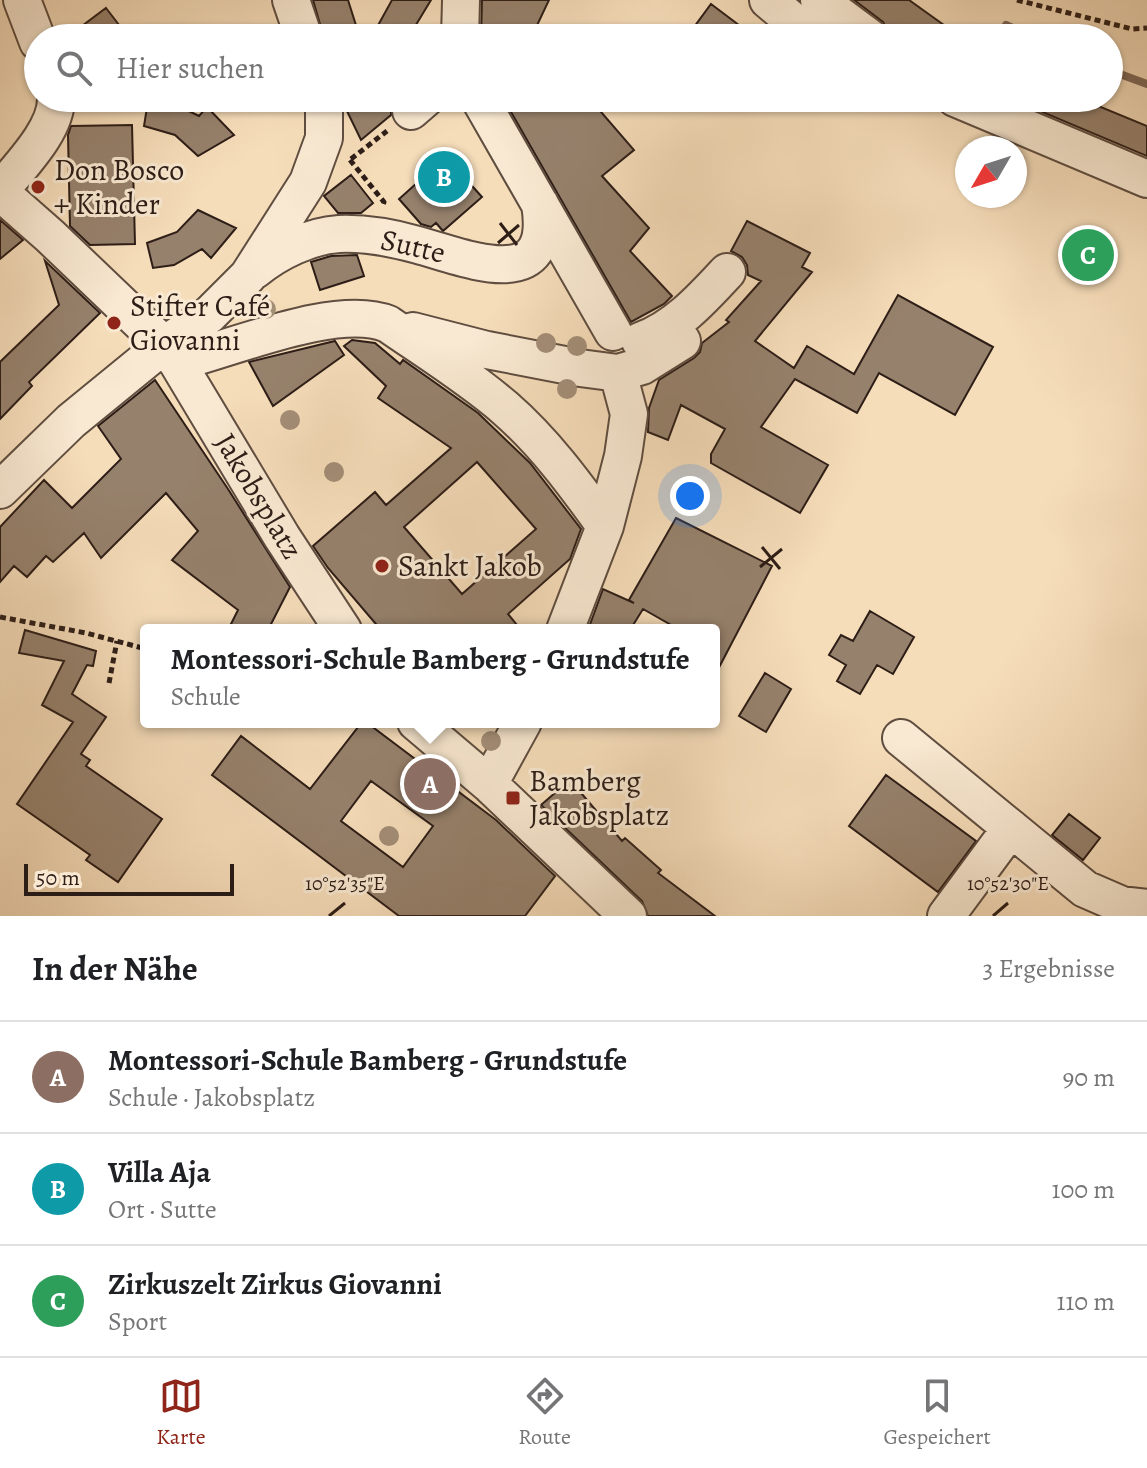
<!DOCTYPE html>
<html lang="de">
<meta charset="utf-8">
<style>
:root{--surface:#fff;--page:#f2f2f2;--text:#202124;--muted:#757577;--line:#e0e0e0;--accent:#8f2418}
body{margin:0;font-family:Alegreya,serif;background:var(--page);color:var(--text)}
.compass{position:absolute;left:955px;top:136px;width:72px;height:72px;border-radius:50%;background:var(--surface);box-shadow:0 2px 6px #0004;rotate:231deg}
.scale{position:absolute;left:24px;bottom:20px;width:210px;box-sizing:border-box;padding-left:8px;border:4px solid #2d1d17;border-top:0;font-size:22px;line-height:28px;white-space:nowrap;color:#2d1d17;-webkit-text-stroke:6px #f9e9d2;paint-order:stroke}
.you{position:absolute;left:690px;top:496px;width:28px;height:28px;margin:-20px;border:6px solid #fff;border-radius:50%;background:#1a73e8;box-shadow:0 0 0 12px #1a73e833}
.badge{display:grid;place-items:center;width:52px;height:52px;border-radius:50%;background:var(--accent);color:#fff;font-size:26px;font-weight:700}
.pin{position:absolute;translate:-50% -50%;border:4px solid #fff;box-shadow:0 2px 8px #0006}
.popup{position:absolute;left:140px;top:624px;width:580px;height:104px;box-sizing:border-box;display:grid;place-content:center;border-radius:8px;background:var(--surface);filter:drop-shadow(0 2px 6px #0005);font-size:26px;white-space:nowrap;color:var(--muted)}
.popup b{font-size:30px;color:var(--text)}
.popup::after{content:'';position:absolute;left:50%;top:100%;margin-left:-16px;border:16px solid transparent;border-top-color:var(--surface)}
.list{margin:0;padding:0;list-style:none}
h2{display:flex;justify-content:space-between;align-items:center;height:104px;margin:0;padding:0 32px;font-size:34px}
h2 small{font-size:26px;font-weight:400;color:var(--muted)}
.list li{display:grid;grid-template-columns:52px 1fr auto;gap:24px;align-items:center;box-sizing:border-box;height:112px;padding:0 32px;border-top:2px solid var(--line)}
.list b{display:block;font-size:30px;white-space:nowrap}
.list p{margin:0;font-size:26px;white-space:nowrap;color:var(--muted)}
.list em{font-size:26px;font-style:normal;color:var(--muted)}
.icon{flex:none;width:44px;height:44px;fill:none;stroke:currentColor;stroke-width:2;stroke-linecap:round;stroke-linejoin:round}
.map{position:relative;flex:none;width:1147px;height:916px;overflow:hidden}
.search{position:absolute;background:var(--surface);box-shadow:0 2px 6px #0004;left:24px;right:24px;top:24px;height:88px;display:flex;align-items:center;gap:20px;box-sizing:border-box;padding:0 28px;border-radius:44px;color:var(--muted);font-size:30px}
.sheet{height:440px;background:var(--surface)}
nav{display:flex;justify-content:space-around;align-items:center;box-sizing:border-box;height:112px;border-top:2px solid var(--line);background:var(--surface);font-size:22px;color:var(--muted)}
nav a{display:grid;justify-items:center;gap:4px}
nav .on{color:var(--accent)}
.map>svg:first-child{display:block}
.lines{fill:none;stroke-linecap:round;stroke-linejoin:round}
.stream{stroke:#7d6958;stroke-width:8}
.building{fill:#96816c;stroke:#2d1d17;stroke-width:2;fill-rule:evenodd}
.minor-casing{stroke:#5f4d40;stroke-width:40}
.path{stroke:#2d1d17;stroke-width:5;stroke-dasharray:6 4;stroke-linecap:butt}
.minor{stroke:#f9e9d2;stroke-width:36}
.tree{fill:#a38e77}
.ticks{fill:none;stroke:#2d1d17;stroke-width:3}
.poi-dot{fill:#8f2418;stroke:#f9e9d2;stroke-width:3}
.labels{text-anchor:middle;dominant-baseline:central;stroke-width:6;stroke-linejoin:round;paint-order:stroke}
.poi-label{font-size:30px;fill:#2d1d17;stroke:#f9e9d2;text-anchor:start}
.street-label{font-size:30px;fill:#2d1d17;stroke:#f9e9d2}
.ticks-label{font-size:20px;text-anchor:middle;fill:#2d1d17;stroke:#f9e9d2;stroke-width:6;stroke-linejoin:round;paint-order:stroke}
</style>
<div class="map">
<svg width="1147" height="916" viewBox="0 0 1147 916">
<rect width="100%" height="100%" fill="#f6ddba"/>
<filter id="stains"><feTurbulence type="fractalNoise" baseFrequency=".0025" numOctaves="4"/><feColorMatrix values="0 0 0 0 .2 0 0 0 0 .09 0 0 0 0 .02 0 0 0 .5 -.17"/></filter>
<radialGradient id="worn" r=".72"><stop offset=".6" stop-color="#630" stop-opacity="0"/><stop offset="1" stop-color="#630" stop-opacity=".3"/></radialGradient>
<g class="lines">
<path class="stream" d="M1006 25 1035 38
M1109 70 1147 84"/>
</g>
<path class="building" d="M313 0H348L360 38H324Z
M392 0H431L408 38H371Z
M482 0H549L532 36 504 33 503 38H481Z
M854 0H909L962 38H892L883 22Z
M711 4 756 38H686Z
M106 8 129 38H66Z
M345 98H395L391 105V115L361 140 345 107Z
M503 98H589L634 150 602 176 649 228 630 251 672 296 664 304 631 322Z
M1009 98H1079L1147 126V156Z
M148 101 170 102 199 116 207 107 234 135 198 156 175 135 144 126Z
M132 125 135 244 90 245 70 226 68 135 71 126Z
M446 157 482 197 443 231 436 223 431 227 421 224 399 199Z
M351 175 373 203 361 213H338L324 196Z
M198 210 236 228 211 258 202 249 174 265 153 268 147 243 177 232Z
M0 220 23 240 0 259Z
M747 221 810 253 802 267 812 272 755 341 794 368 807 346 854 374 898 295 993 347 955 415 879 373 857 413 795 379 761 427 828 465 800 513 711 463V454L725 429 681 405 668 440 648 432 649 408 659 380 694 358 700 352 702 343 729 322 726 320 761 281 748 275 747 265 742 257 731 251Z
M357 255 364 276 320 290 311 262 331 256Z
M45 261 100 313 29 382 32 386 0 419V362L59 305Z
M352 340 375 343 400 364 403 360 478 413 530 463 581 529 570 559 508 614 521 630H381L328 568 313 546 375 492 386 505 451 448 378 398 386 386 344 346ZM477 462 536 529 462 594 404 527Z
M335 341 344 355 273 406 249 362Z
M155 380 228 489 290 587 268 630H228L238 610 172 560 198 531 166 493 101 558 84 533 53 562 46 556 27 577 14 566 0 582V527L44 480 72 508 121 459 98 426Z
M676 518 772 566 714 677V630H680L643 609 630 630H588L603 589 634 603 629 600Z
M870 611 914 637 893 674 877 665 860 694 837 681 846 665 829 655 841 635 853 641Z
M25 630 96 651 93 666 87 665 72 694 106 717 81 754 90 760 86 766 162 819 118 882 86 860 90 855 17 804 73 722 42 705 64 661 19 653Z
M765 673 791 689 766 732 739 716Z
M362 722H366L496 820 555 876 525 916H399L212 775 241 736 310 789ZM371 781 433 826 403 867 341 821Z
M886 775 976 841 938 892 849 826Z
M570 780 622 841 625 838 661 870 658 873 715 916H648L642 901 541 805Z
M1069 814 1100 838 1083 860 1052 835Z"/>
<g class="lines">
<defs>
<path id="minor" d="M22 0 38 42
M291 0 304 38
M768 0 813 38
M819 0 870 38
M460 38 461 0
M479 98 613 332
M955 98 1147 179
M411 111 426 98
M0 191C19 167 57 130 56 98
M0 192 50 236 164 345 177 362 282 537 343 630
M255 270C277 252 309 236 339 234 365 233 393 238 418 245 469 259 555 296 540 204
M413 331 487 350 580 368 618 373 642 366 682 341
M640 341C675 329 703 298 727 272
M177 362C231 349 337 303 388 324 427 351 469 377 505 408 544 442 575 484 605 526
M0 490 71 421 164 345 209 315 248 276 308 182 324 138V98
M565 630 605 526 623 456 629 414 618 373
M416 722 489 784 628 916
M901 738 1085 889 1122 905 1147 908
M489 784 523 722
M946 916 1011 828"/>
</defs>
<use href="#minor" class="minor-casing"/>
<path class="path" d="M1017 0 1132 29 1147 28
M351 159 387 131
M350 160 384 202 382 207
M0 617 86 633 146 649
M109 683 117 641"/>
<use href="#minor" class="minor"/>
</g>
<g class="tree">
<circle cx="266" cy="309" r="10"/>
<circle cx="546" cy="343" r="10"/>
<circle cx="577" cy="346" r="10"/>
<circle cx="567" cy="389" r="10"/>
<circle cx="290" cy="420" r="10"/>
<circle cx="334" cy="472" r="10"/>
<circle cx="491" cy="741" r="10"/>
<circle cx="389" cy="836" r="10"/>
</g>
<path class="ticks" d="M500 223 517 245M498 243 519 225M762 547 780 569M760 567 782 549M329 916 345 903M993 916 1008 903"/>
<g class="poi-dot">
<circle cx="38" cy="187" r="8"/>
<circle cx="114" cy="323" r="8"/>
<circle cx="382" cy="566" r="8"/>
<rect x="505" y="790" width="16" height="16" rx="4"/>
</g>
<g class="labels">
<g class="poi-label">
<text x="54" y="170">Don Bosco<tspan x="54" dy="34">+ Kinder</tspan></text>
<text x="130" y="306">Stifter Café<tspan x="130" dy="34">Giovanni</tspan></text>
<text x="398" y="566">Sankt Jakob</text>
<text x="529" y="781">Bamberg<tspan x="529" dy="34">Jakobsplatz</tspan></text>
</g>
<g class="street-label">
<text transform="translate(413 246) rotate(13)">Sutte</text>
<text transform="translate(259 496) rotate(59)">Jakobsplatz</text>
</g>
</g>
<g class="ticks-label">
<text x="345" y="890">10°52'35"E</text>
<text x="1008" y="890">10°52'30"E</text>
</g>
<rect width="100%" height="100%" filter="url(#stains)"/>
<rect width="100%" height="100%" fill="url(#worn)"/>
</svg>
<svg class="compass" viewBox="-18 -18 36 36"><path d="M0-13l5 13h-10z" fill="#e53935"/><path d="M0 13l5-13h-10z" fill="#757577"/></svg>
<div class="scale">50 m</div>
<div class="you"></div>
<div class="pin badge" style="left:430px;top:784px;background:#8d6e63">A</div>
<div class="popup"><b>Montessori-Schule Bamberg - Grundstufe</b>Schule</div>
<div class="pin badge" style="left:444px;top:177px;background:#0f9aa8">B</div>
<div class="pin badge" style="left:1088px;top:255px;background:#2e9e5b">C</div>
<div class="search"><svg class="icon" aria-label="search" viewBox="0 0 24 24"><circle cx="10" cy="10" r="6"/><path d="M15 15l6 6"/></svg>Hier suchen</div>
</div>
<section class="sheet">
<h2>In der Nähe<small>3 Ergebnisse</small></h2>
<ul class="list">
<li><span class="badge" style="background:#8d6e63">A</span><div><b>Montessori-Schule Bamberg - Grundstufe</b><p>Schule · Jakobsplatz</p></div><em>90 m</em></li>
<li><span class="badge" style="background:#0f9aa8">B</span><div><b>Villa Aja</b><p>Ort · Sutte</p></div><em>100 m</em></li>
<li><span class="badge" style="background:#2e9e5b">C</span><div><b>Zirkuszelt Zirkus Giovanni</b><p>Sport</p></div><em>110 m</em></li>
</ul>
</section>
<nav>
<a class="on"><svg class="icon" aria-label="map" viewBox="0 0 24 24"><path d="M3 6l6-2 6 2 6-2v14l-6 2-6-2-6 2zM9 4v14M15 6v14"/></svg>Karte</a>
<a><svg class="icon" aria-label="directions" viewBox="0 0 24 24"><path d="M12 3l9 9-9 9-9-9zM9 14v-3h6M13 9l2 2-2 2"/></svg>Route</a>
<a><svg class="icon" aria-label="saved" viewBox="0 0 24 24"><path d="M7 4h10v16l-5-4-5 4z"/></svg>Gespeichert</a>
</nav>
